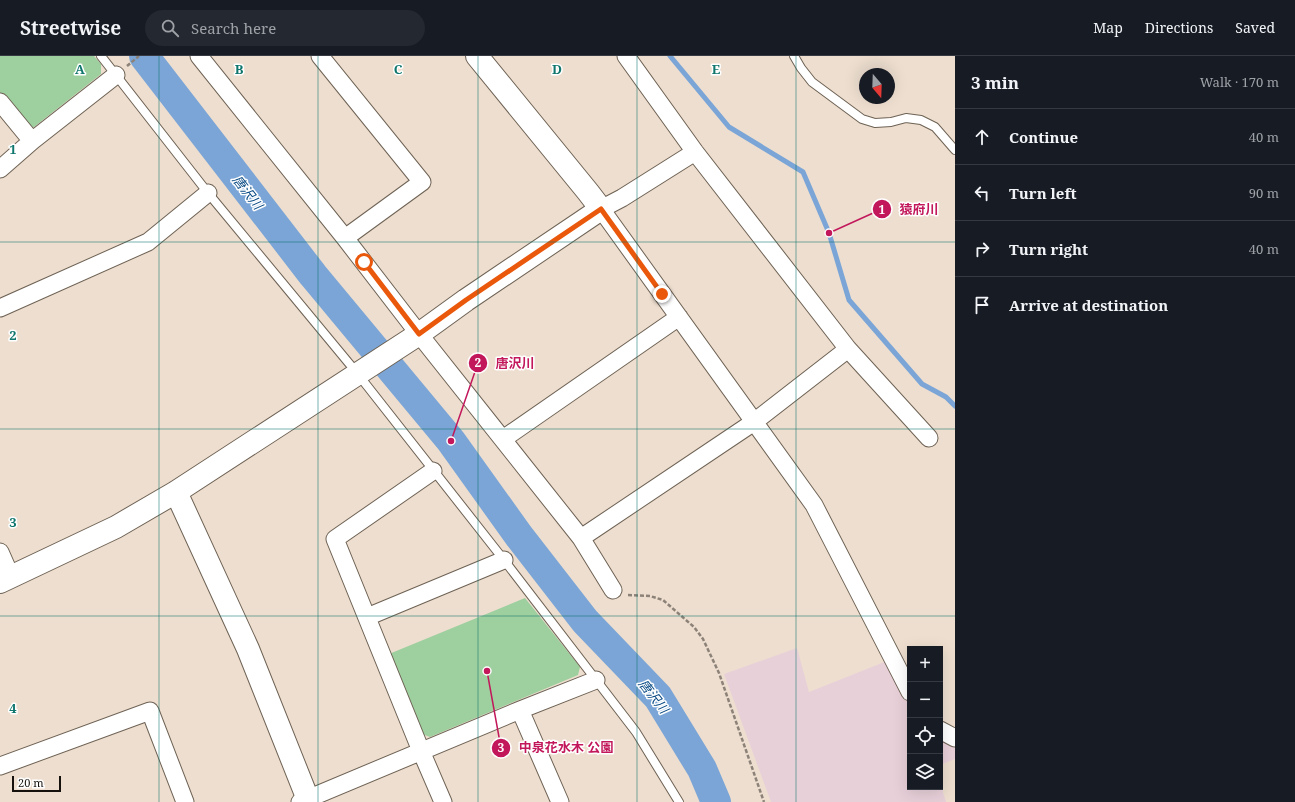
<!DOCTYPE html>
<meta charset="utf-8">
<style>
:root{--surface:#171b24;--page:#242831;--text:#f1f3f6;--muted:#9ea1a6;--line:#363941}
body{margin:0;font-family:"Noto Serif","Noto Sans JP",serif;background:var(--page);color:var(--text)}
.controls{position:absolute;right:12px;bottom:12px;display:grid;overflow:hidden;border-radius:0px;box-shadow:0 4px 16px #0002}
.controls button{width:36px;height:36px;display:grid;place-items:center;padding:0;border:0;border-bottom:1px solid var(--line);background:var(--surface);color:var(--text);font:20px sans-serif}
.compass{position:absolute;left:859px;top:12px;width:36px;height:36px;border-radius:50%;background:var(--surface);box-shadow:0 4px 16px #0002;rotate:161deg}
.scale{position:absolute;left:12px;bottom:10px;width:49px;box-sizing:border-box;padding-left:4px;border:2px solid #16110c;border-top:0;font-size:11px;line-height:14px;white-space:nowrap;color:#16110c;-webkit-text-stroke:3px #fff;paint-order:stroke}
.stop{position:absolute;width:12px;height:12px;margin:-9px;border:3px solid #ea580c;border-radius:50%;background:#fff}
.stop.end{background:#ea580c;border-color:#fff;box-shadow:0 1px 4px #0008}
.list{margin:0;padding:0;list-style:none}
h2{display:flex;justify-content:space-between;align-items:center;height:52px;margin:0;padding:0 16px;font-size:17px}
h2 small{font-size:13px;font-weight:400;color:var(--muted)}
.list li{display:grid;grid-template-columns:26px 1fr auto;gap:12px;align-items:center;box-sizing:border-box;height:56px;padding:0 16px;border-top:1px solid var(--line)}
.list b{display:block;font-size:15px;white-space:nowrap}
.list em{font-size:13px;font-style:normal;color:var(--muted)}
.icon{flex:none;width:22px;height:22px;fill:none;stroke:currentColor;stroke-width:2;stroke-linecap:round;stroke-linejoin:round}
.map{position:relative;flex:none;width:955px;height:746px;overflow:hidden}
header{display:flex;align-items:center;gap:24px;box-sizing:border-box;height:56px;padding:0 20px;background:var(--surface);border-bottom:1px solid var(--line)}
header strong{font-size:19px}
nav{display:flex;gap:22px;margin-inline-start:auto;font-size:14px}
.search{width:280px;height:36px;background:var(--page);display:flex;align-items:center;gap:10px;box-sizing:border-box;padding:0 14px;border-radius:22px;color:var(--muted);font-size:15px}
main{display:flex}
aside{flex:1;background:var(--surface)}
.map>svg:first-child{display:block}
.education{fill:#e8d0d9}
.green{fill:#9ecf9f}
.lines{fill:none;stroke-linecap:round;stroke-linejoin:round}
.stream{stroke:#7aa5d6;stroke-width:5}
.river{stroke:#7aa5d6;stroke-width:30}
.lane-casing{stroke:#6e6254;stroke-width:10}
.street-casing{stroke:#6e6254;stroke-width:19}
.secondary-casing{stroke:#6e6254;stroke-width:24}
.path{stroke:#8d8278;stroke-width:2.5;stroke-dasharray:4 2;stroke-linecap:butt}
.lane{stroke:#fff;stroke-width:8}
.street{stroke:#fff;stroke-width:17}
.secondary{stroke:#fff;stroke-width:22}
.route{stroke:#ea580c;stroke-width:5}
.grid{fill:none;stroke:#0f766e;stroke-width:1;stroke-opacity:0.55}
.labels{text-anchor:middle;dominant-baseline:central;stroke-width:3;stroke-linejoin:round;paint-order:stroke}
.water-label{font-size:13px;font-style:italic;fill:#094a85;stroke:#fff}
.grid-label{font-size:13px;text-anchor:middle;font-weight:bold;fill:#0f766e;stroke:#fff;stroke-width:3;stroke-linejoin:round;paint-order:stroke}
.leader{fill:none;stroke:#c2185b;stroke-width:1.5}
.callout-dot{fill:#c2185b;stroke:#fff;stroke-width:1.5}
.mark-label{font-size:12px;text-anchor:middle;font-weight:bold;fill:#fff}
.callout-label{font-size:13px;text-anchor:middle;font-weight:bold;fill:#c2185b;stroke:#fff;stroke-width:3;stroke-linejoin:round;paint-order:stroke}
</style>
<header>
<strong>Streetwise</strong>
<div class="search"><svg class="icon" aria-label="search" viewBox="0 0 24 24"><circle cx="10" cy="10" r="6"/><path d="M15 15l6 6"/></svg>Search here</div>
<nav><a>Map</a><a>Directions</a><a>Saved</a></nav>
</header>
<main>
<div class="map">
<svg width="955" height="746" viewBox="0 0 955 746">
<rect width="100%" height="100%" fill="#eddecf"/>
<path class="education" d="M797 592 809 636 887 605 910 649V731H940V726L946 746H771L724 618Z
M940 683 955 691V703L940 709Z"/>
<path class="green" d="M0 0H94L101 8V18L34 71 28 72 0 37Z
M525 542 580 611 578 619 430 681 422 678 389 598Z"/>
<g class="lines">
<path class="stream" d="M670 0 729 71 803 116 829 177 849 244 922 328 946 341 955 350"/>
<path class="river" d="M144 0 313 219 451 385 519 480 585 565 658 641 702 713 716 746"/>
<defs>
<path id="lane" d="M101 0 208 137 357 317 504 504 636 676 679 746
M794 0 801 12 812 26 862 63 875 67 891 66 906 62 921 64 935 71 955 94"/>
<path id="street" d="M199 0 345 182 419 278 581 482 613 534
M320 0 422 126 345 182
M626 0 695 96 848 293 929 382
M0 46 32 85
M695 96 622 142 601 153 814 449 910 636
M0 113 32 85 116 19
M0 252 148 186 208 137
M503 383 679 261
M433 415 335 483 421 695 443 746
M581 482 754 366 848 293
M0 496 11 521
M367 561 504 504
M520 654 560 746
M940 674 955 682
M0 710 150 655 185 746
M300 746 520 654 596 624"/>
<path id="secondary" d="M176 436 248 593 309 746
M0 526 116 471 176 436 419 278 466 244 601 153 588 136 477 0"/>
</defs>
<use href="#lane" class="lane-casing"/>
<use href="#street" class="street-casing"/>
<use href="#secondary" class="secondary-casing"/>
<path class="path" d="M127 10 139 0
M628 539 650 540 663 544 694 571 703 583 719 617 764 746"/>
<use href="#lane" class="lane"/>
<use href="#street" class="street"/>
<use href="#secondary" class="secondary"/>
</g>
<g class="lines">
<path class="route" d="M364 206 419 278 466 244 601 153 662 238"/>
</g>
<path class="grid" d="M159 0V746M318 0V746M478 0V746M637 0V746M796 0V746M0 186H955M0 373H955M0 560H955"/>
<g class="labels">
<g class="water-label">
<text transform="translate(248 136) rotate(52)">唐沢川</text>
<text transform="translate(654 640) rotate(52)">唐沢川</text>
</g>
</g>
<g class="grid-label">
<text x="80" y="18">A</text>
<text x="239" y="18">B</text>
<text x="398" y="18">C</text>
<text x="557" y="18">D</text>
<text x="716" y="18">E</text>
<text x="13" y="98">1</text>
<text x="13" y="284">2</text>
<text x="13" y="471">3</text>
<text x="13" y="657">4</text>
</g>
<path class="leader" d="M829 177L882 153M451 385L478 307M487 615L501 692"/>
<g class="callout-dot">
<circle cx="829" cy="177" r="4"/>
<circle cx="451" cy="385" r="4"/>
<circle cx="487" cy="615" r="4"/>
<circle cx="882" cy="153" r="10"/>
<circle cx="478" cy="307" r="10"/>
<circle cx="501" cy="692" r="10"/>
</g>
<g class="mark-label">
<text x="882" y="158">1</text>
<text x="478" y="311">2</text>
<text x="501" y="696">3</text>
</g>
<g class="callout-label">
<text x="919" y="158">猿府川</text>
<text x="515" y="312">唐沢川</text>
<text x="566" y="696">中泉花水木 公園</text>
</g>
</svg>
<div class="controls">
<button>+</button>
<button>−</button>
<button><svg class="icon" aria-label="locate" viewBox="0 0 24 24"><circle cx="12" cy="12" r="6"/><path d="M12 2v4M12 18v4M2 12h4M18 12h4"/></svg></button>
<button><svg class="icon" aria-label="layers" viewBox="0 0 24 24"><path d="M12 4l9 5-9 5-9-5zM3 14l9 5 9-5"/></svg></button>
</div>
<svg class="compass" viewBox="-18 -18 36 36"><path d="M0-13l5 13h-10z" fill="#e53935"/><path d="M0 13l5-13h-10z" fill="#9ea1a6"/></svg>
<div class="scale">20 m</div>
<div class="stop" style="left:364px;top:206px"></div>
<div class="stop end" style="left:662px;top:238px"></div>
</div>
<aside>
<h2>3 min<small>Walk · 170 m</small></h2>
<ul class="list">
<li><svg class="icon" aria-label="ahead" viewBox="0 0 24 24"><path d="M12 20V5M6 11l6-6 6 6"/></svg><div><b>Continue</b></div><em>40 m</em></li>
<li><svg class="icon" aria-label="left" viewBox="0 0 24 24"><path d="M17 20v-9H6M10 6l-5 5 5 5"/></svg><div><b>Turn left</b></div><em>90 m</em></li>
<li><svg class="icon" aria-label="right" viewBox="0 0 24 24"><path d="M7 20v-9h11M14 6l5 5-5 5"/></svg><div><b>Turn right</b></div><em>40 m</em></li>
<li><svg class="icon" aria-label="arrive" viewBox="0 0 24 24"><path d="M6 21V4h12l-3 4 3 4H6"/></svg><div><b>Arrive at destination</b></div></li>
</ul>
</aside>
</main>
